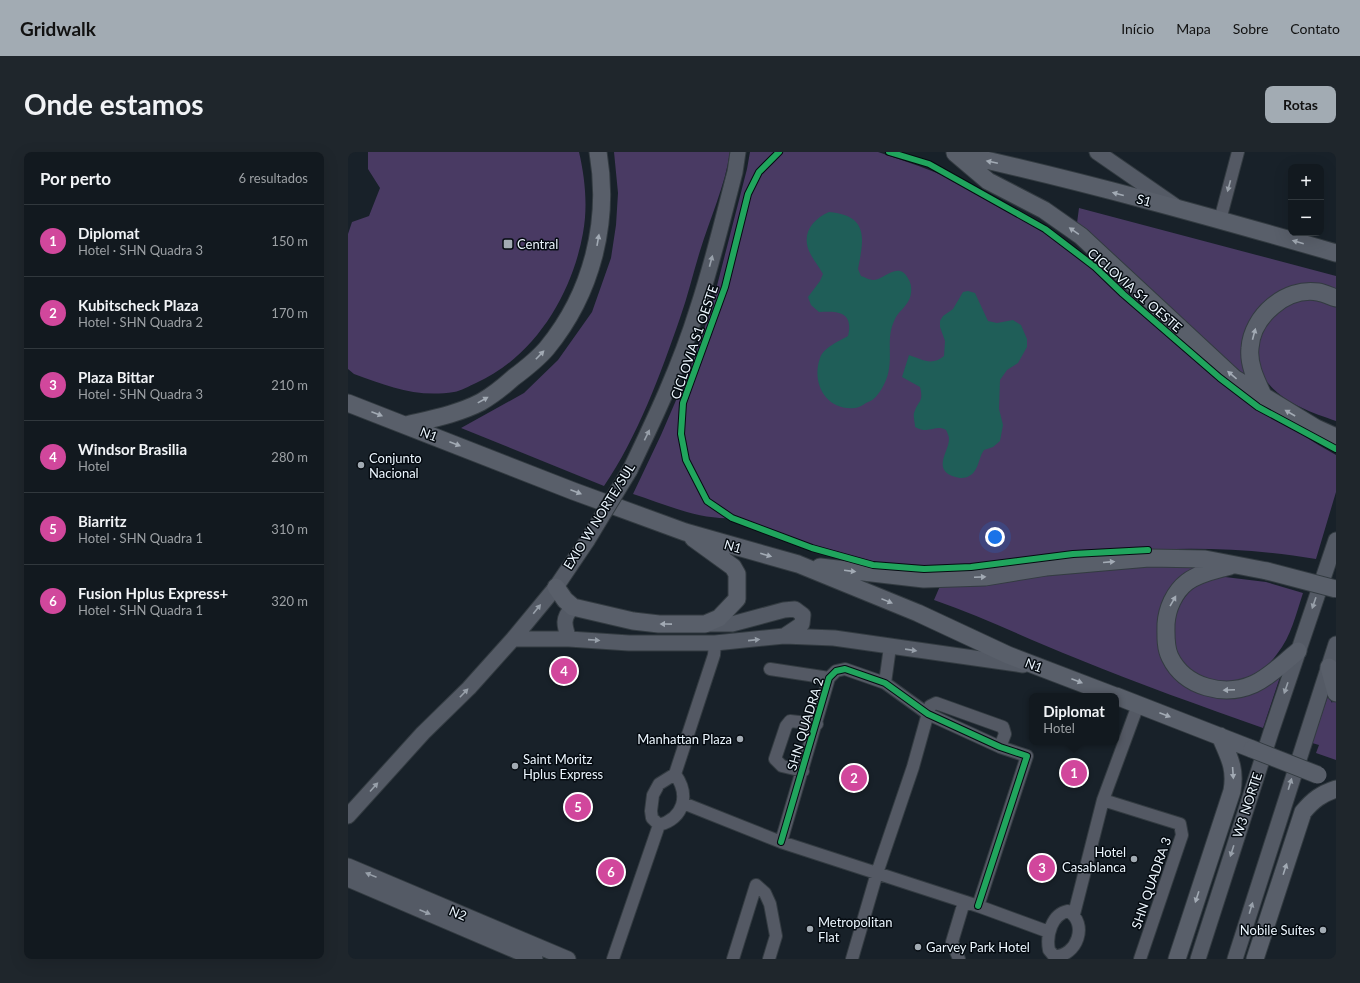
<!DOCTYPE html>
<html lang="pt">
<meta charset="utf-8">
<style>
:root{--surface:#12191f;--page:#1f262c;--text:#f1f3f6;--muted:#9ca0a4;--line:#31383d;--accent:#a2abb3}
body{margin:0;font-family:Lato,sans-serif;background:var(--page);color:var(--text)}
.controls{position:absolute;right:12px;top:12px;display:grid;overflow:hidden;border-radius:8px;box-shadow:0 4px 16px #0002}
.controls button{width:36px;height:36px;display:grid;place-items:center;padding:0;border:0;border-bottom:1px solid var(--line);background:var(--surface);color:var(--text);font:20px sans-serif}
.you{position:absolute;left:647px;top:385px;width:14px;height:14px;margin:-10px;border:3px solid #fff;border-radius:50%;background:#1a73e8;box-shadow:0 0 0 6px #1a73e833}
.badge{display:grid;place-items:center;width:26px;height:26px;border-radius:50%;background:var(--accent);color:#fff;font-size:13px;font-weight:700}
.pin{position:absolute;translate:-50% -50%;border:2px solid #fff;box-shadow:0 1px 4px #0006}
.popup{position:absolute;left:681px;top:541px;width:90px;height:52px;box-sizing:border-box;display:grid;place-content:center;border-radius:8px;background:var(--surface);filter:drop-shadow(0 1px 3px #0005);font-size:13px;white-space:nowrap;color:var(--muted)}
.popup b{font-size:15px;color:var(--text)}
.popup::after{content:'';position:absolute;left:50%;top:100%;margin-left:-8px;border:8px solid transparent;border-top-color:var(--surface)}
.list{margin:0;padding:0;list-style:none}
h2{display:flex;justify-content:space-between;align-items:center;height:52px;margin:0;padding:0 16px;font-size:17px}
h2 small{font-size:13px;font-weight:400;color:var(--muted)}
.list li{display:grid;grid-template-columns:26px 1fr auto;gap:12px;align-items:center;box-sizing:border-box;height:72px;padding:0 16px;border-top:1px solid var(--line)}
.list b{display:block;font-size:15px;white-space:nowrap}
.list p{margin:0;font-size:13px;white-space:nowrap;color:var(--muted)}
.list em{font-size:13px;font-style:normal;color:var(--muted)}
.map{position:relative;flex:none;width:988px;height:807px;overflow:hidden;border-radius:8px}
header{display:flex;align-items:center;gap:24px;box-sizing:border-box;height:56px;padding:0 20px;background:var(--accent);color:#111}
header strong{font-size:19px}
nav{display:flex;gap:22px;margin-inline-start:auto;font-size:14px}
.intro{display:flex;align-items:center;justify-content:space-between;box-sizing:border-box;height:96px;padding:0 24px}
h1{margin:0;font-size:28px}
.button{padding:10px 18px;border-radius:8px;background:var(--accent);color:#111;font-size:14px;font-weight:700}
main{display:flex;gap:24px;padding:0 24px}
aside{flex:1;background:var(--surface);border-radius:8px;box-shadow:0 4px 16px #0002}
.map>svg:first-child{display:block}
.green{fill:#493a63}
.water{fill:#1f5e58}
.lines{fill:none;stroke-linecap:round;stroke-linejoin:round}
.minor-casing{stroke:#333b41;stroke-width:14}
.major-casing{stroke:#333b41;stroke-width:17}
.highway-casing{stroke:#333b41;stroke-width:19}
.minor{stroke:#545964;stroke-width:12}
.major{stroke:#545a65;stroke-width:15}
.highway{stroke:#595f6a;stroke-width:17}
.major-bridge-casing{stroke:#333b41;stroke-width:17;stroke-linecap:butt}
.highway-bridge-casing{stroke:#333b41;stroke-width:19;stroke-linecap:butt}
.major-bridge{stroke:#545a65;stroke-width:15}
.highway-bridge{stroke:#595f6a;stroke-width:17}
.cycleway-casing{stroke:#050b11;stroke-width:8}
.cycleway{stroke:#20a55d;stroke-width:6}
.oneway{fill:#a2aab4}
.oneway2{fill:#98a0a9}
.oneway3{fill:#98a0aa}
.poi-dot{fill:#a2abb3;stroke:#050b11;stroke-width:1.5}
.labels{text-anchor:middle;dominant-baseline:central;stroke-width:3;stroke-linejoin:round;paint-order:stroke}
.street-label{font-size:13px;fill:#ecf6fe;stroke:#050b11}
.poi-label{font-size:13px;fill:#ecf6fe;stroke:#050b11;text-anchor:start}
</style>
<header>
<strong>Gridwalk</strong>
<nav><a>Início</a><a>Mapa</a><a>Sobre</a><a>Contato</a></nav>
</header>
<div class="intro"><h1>Onde estamos</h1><a class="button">Rotas</a></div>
<main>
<aside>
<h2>Por perto<small>6 resultados</small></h2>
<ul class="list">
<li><span class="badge" style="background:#d1479c">1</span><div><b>Diplomat</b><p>Hotel · SHN Quadra 3</p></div><em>150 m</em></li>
<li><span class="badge" style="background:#d1479c">2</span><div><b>Kubitscheck Plaza</b><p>Hotel · SHN Quadra 2</p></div><em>170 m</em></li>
<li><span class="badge" style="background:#d1479c">3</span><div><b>Plaza Bittar</b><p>Hotel · SHN Quadra 3</p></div><em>210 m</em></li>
<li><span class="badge" style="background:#d1479c">4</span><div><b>Windsor Brasilia</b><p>Hotel</p></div><em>280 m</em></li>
<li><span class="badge" style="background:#d1479c">5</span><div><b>Biarritz</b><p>Hotel · SHN Quadra 1</p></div><em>310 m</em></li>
<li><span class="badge" style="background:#d1479c">6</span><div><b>Fusion Hplus Express+</b><p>Hotel · SHN Quadra 1</p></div><em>320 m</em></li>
</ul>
</aside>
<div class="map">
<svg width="988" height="807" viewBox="0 0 988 807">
<rect width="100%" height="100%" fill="#182129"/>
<path class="green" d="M20 0H231C237 26 240 54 235 81 224 143 186 205 128 231 121 234 113 239 106 240 68 246 40 234 6 222L0 217V82L4 70 21 64 32 36 20 17Z
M266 0H382C377 34 362 66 352 99 345 121 340 144 332 166 313 221 289 286 256 334L113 276 176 241 210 208 244 160 263 106 268 73 270 41Z
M402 0H530L536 2C597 22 655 47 708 83 806 150 884 246 988 303V340L968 407C905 396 841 395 778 399 760 400 741 400 723 402 658 410 590 425 525 413 476 404 431 382 384 366 351 368 316 352 285 342L313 283 345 209 363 157 399 17Z
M731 56 988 124V138L926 146 897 223 862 195 729 71Z
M958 146 982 149 988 154V269C963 260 937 252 919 230 899 206 914 167 938 152 943 149 952 148 958 146Z
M802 414H851L814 453 809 472 810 495 858 543 933 522 915 576C853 554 791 532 730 507 682 488 635 465 586 448L592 434 736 418Z
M877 425 918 430 955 441C948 462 943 485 929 502 922 512 910 522 899 528 875 539 843 525 829 504 827 501 827 496 827 492 822 468 832 443 854 430 860 426 870 426 877 425Z
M988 538V608L968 601 971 593 964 591 980 544 984 551Z"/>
<path class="water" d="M481 60C521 64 516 86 510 117L513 124C517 125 521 128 525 128 536 128 551 107 561 128 564 134 564 141 561 148 557 156 550 160 547 167 535 191 550 211 533 238 528 245 526 248 518 251 515 253 510 256 507 256 478 259 463 231 472 206 475 196 491 189 500 184 506 159 489 159 471 160L463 153 460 145 472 129 475 122C471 115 467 110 463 103 452 84 463 68 481 60Z
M620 139 627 141 640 169 649 171 665 168 673 173 679 187V195L670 211 659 218 652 228 651 257 655 273 652 289 645 295 636 298C631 305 631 314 626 320 622 325 617 326 612 326 581 320 601 301 601 287 601 284 599 280 598 278 587 272 582 283 567 275 567 271 565 264 566 261 570 248 576 251 572 235L554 225 561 203C575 208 584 214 596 204L597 189 592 175V169L595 164 605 157 615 140Z"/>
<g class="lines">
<defs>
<path id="minor" d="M872 68 890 0
M422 517 481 526
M537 531 542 495
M455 619 434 614 427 607 438 574 442 569 469 572
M327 622 366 503 367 491
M755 648 832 672 834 683 792 807
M335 651 433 690 630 754 701 780
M311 673C336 666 342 643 327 622
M311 673 304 666 303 659 305 643 311 632 327 622
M433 690 481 526 488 519 497 517 537 531 580 562 652 595 679 604 630 754
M720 759C741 771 729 805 706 804L701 798C698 783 704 762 720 759Z
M726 762 755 648 790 553
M265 807 311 673
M385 807 408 733 417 741 422 752 428 784 421 807
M504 807 529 721 565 615 582 554 588 551 655 575 657 582 652 595
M611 807 604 790 616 750"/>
<path id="major" d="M749 0 827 54
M282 318C307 266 332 213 349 158 364 113 375 66 387 20L390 0
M358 472H384L436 458 447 457 455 463 454 472 436 484
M165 487H221L281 491H367L436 484 486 486 675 513
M221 487C216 473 214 466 225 455
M0 664 75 581 121 536 165 487 208 435 239 389
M0 714 220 807
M0 727 187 807
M850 807 923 580 988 388
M887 807 988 492"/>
<path id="highway" d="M607 1 640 29 696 58 733 84 886 226 968 276 988 285
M611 2C738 30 863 65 988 101
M916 245C909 230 900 213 902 196 904 164 938 135 970 140 976 141 982 144 988 146
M0 251 225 339 337 380 450 412 570 461 660 503 767 544
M58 273C83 267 110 262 133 250 145 243 155 235 165 226 177 217 189 208 199 196 244 141 262 70 250 0
M882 414C868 418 851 421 839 430 826 440 819 457 818 472 818 482 817 495 822 505 837 536 877 545 906 532 923 524 936 510 950 499
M472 415 576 427 637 425 698 415 801 406 857 407 919 419
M208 435 217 448 225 455 285 469 311 472H357L371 466 389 447V422L385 415 345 386
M981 515 988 541
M768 544 904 597
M829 807 884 639C888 616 881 605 872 584
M907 807 955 660C965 648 973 642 988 637"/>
</defs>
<use href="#minor" class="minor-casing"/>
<use href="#major" class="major-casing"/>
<use href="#highway" class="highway-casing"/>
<use href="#minor" class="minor"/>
<use href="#major" class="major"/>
<use href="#highway" class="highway"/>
<defs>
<path id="major-bridge" d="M239 389 282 318"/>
<path id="highway-bridge" d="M919 419 988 437
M904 597 970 623"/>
</defs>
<use href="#major-bridge" class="major-bridge-casing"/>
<use href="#highway-bridge" class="highway-bridge-casing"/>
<use href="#major-bridge" class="major-bridge"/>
<use href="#highway-bridge" class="highway-bridge"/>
<defs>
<path id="cycleway" d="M431 0 411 20 400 42 377 135 335 251 333 282 338 308 359 349 384 366 464 396 525 413 576 417 623 415 725 402 800 398
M541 0 581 12 697 77 747 115 775 142 872 226 910 255 988 297
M433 690 481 526 488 519 497 517 537 531 580 562 652 595 679 604 630 754"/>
</defs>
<use href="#cycleway" class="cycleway-casing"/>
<use href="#cycleway" class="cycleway"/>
</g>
<defs><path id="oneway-solid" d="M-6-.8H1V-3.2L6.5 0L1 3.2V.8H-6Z"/></defs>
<g class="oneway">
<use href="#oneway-solid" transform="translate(644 10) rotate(-168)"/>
<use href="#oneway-solid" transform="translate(770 42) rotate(-165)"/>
<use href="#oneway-solid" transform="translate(726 79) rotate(-145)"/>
<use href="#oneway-solid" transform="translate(250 88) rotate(-80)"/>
<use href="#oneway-solid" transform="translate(950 90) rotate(-164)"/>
<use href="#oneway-solid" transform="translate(906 182) rotate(-75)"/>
<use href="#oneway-solid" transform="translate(192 203) rotate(-46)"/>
<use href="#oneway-solid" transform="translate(884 223) rotate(-140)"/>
<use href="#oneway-solid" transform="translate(135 248) rotate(-29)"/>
<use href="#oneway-solid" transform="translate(942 261) rotate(-150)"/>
<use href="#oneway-solid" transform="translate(29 262) rotate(21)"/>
<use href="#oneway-solid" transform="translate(107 292) rotate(21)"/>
<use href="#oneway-solid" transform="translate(228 340) rotate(21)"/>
<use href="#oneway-solid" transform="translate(418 403) rotate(16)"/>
<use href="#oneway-solid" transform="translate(761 410) rotate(-5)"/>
<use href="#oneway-solid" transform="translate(502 419) rotate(7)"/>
<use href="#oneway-solid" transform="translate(632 425) rotate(-3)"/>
<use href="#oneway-solid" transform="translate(539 449) rotate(22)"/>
<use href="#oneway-solid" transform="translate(825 449) rotate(-60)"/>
<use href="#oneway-solid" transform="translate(318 472) rotate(-179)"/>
<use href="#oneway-solid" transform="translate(729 529) rotate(21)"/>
<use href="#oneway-solid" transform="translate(881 538) rotate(178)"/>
<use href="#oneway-solid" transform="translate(817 563) rotate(21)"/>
<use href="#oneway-solid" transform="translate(885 621) rotate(86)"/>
<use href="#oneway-solid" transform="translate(937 717) rotate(-72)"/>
<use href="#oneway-solid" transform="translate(849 745) rotate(108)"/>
</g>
<use class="oneway2" href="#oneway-solid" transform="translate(881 34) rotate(105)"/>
<g class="oneway3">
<use href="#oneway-solid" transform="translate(363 109) rotate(-75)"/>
<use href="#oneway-solid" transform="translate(299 283) rotate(-64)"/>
<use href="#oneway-solid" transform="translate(966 451) rotate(109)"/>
<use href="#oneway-solid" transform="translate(189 457) rotate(-51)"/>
<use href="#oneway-solid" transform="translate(246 488) rotate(4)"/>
<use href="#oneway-solid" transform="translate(406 488) rotate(-6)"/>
<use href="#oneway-solid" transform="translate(563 498) rotate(8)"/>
<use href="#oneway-solid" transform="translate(938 536) rotate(109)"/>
<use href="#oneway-solid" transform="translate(116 541) rotate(-46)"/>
<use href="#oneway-solid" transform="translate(942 632) rotate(-73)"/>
<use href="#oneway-solid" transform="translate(26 635) rotate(-48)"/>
<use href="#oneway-solid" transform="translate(884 699) rotate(108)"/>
<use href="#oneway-solid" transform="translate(23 723) rotate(-158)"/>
<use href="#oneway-solid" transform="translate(903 756) rotate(-73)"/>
<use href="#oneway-solid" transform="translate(77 760) rotate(23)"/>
</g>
<g class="poi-dot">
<rect x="155" y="87" width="10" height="10" rx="2"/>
<circle cx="13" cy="313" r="4"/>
<circle cx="392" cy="587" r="4"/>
<circle cx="167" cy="614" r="4"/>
<circle cx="786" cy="707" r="4"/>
<circle cx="462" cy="777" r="4"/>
<circle cx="975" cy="778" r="4"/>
<circle cx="570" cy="795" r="4"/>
</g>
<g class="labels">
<g class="street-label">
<text transform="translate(796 48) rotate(15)">S1</text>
<text transform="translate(787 138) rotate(41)">CICLOVIA S1 OESTE</text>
<text transform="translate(346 190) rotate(-71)">CICLOVIA S1 OESTE</text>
<text transform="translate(81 282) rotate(21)">N1</text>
<text transform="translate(251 364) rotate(-58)">EXIO W NORTE/SUL</text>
<text transform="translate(385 394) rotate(16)">N1</text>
<text transform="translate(686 513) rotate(21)">N1</text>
<text transform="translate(457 572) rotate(-73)">SHN QUADRA 2</text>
<text transform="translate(899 653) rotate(-72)">W3 NORTE</text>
<text transform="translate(803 731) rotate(-71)">SHN QUADRA 3</text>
<text transform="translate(110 761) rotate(23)">N2</text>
</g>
<g class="poi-label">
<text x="169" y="92">Central</text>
<text x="21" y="306">Conjunto<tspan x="21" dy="15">Nacional</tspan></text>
<text x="384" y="587" text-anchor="end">Manhattan Plaza</text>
<text x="175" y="607">Saint Moritz<tspan x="175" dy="15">Hplus Express</tspan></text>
<text x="778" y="700" text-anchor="end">Hotel<tspan x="778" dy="15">Casablanca</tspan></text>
<text x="470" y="770">Metropolitan<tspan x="470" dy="15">Flat</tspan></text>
<text x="967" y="778" text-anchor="end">Nobile Suítes</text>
<text x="578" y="795">Garvey Park Hotel</text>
</g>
</g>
</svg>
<div class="controls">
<button>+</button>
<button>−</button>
</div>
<div class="you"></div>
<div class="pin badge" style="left:726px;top:621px;background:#d1479c">1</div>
<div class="popup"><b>Diplomat</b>Hotel</div>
<div class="pin badge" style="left:506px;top:626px;background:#d1479c">2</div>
<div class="pin badge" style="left:694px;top:716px;background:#d1479c">3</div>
<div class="pin badge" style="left:216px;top:519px;background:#d1479c">4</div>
<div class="pin badge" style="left:230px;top:655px;background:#d1479c">5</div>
<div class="pin badge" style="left:263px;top:720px;background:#d1479c">6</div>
</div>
</main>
